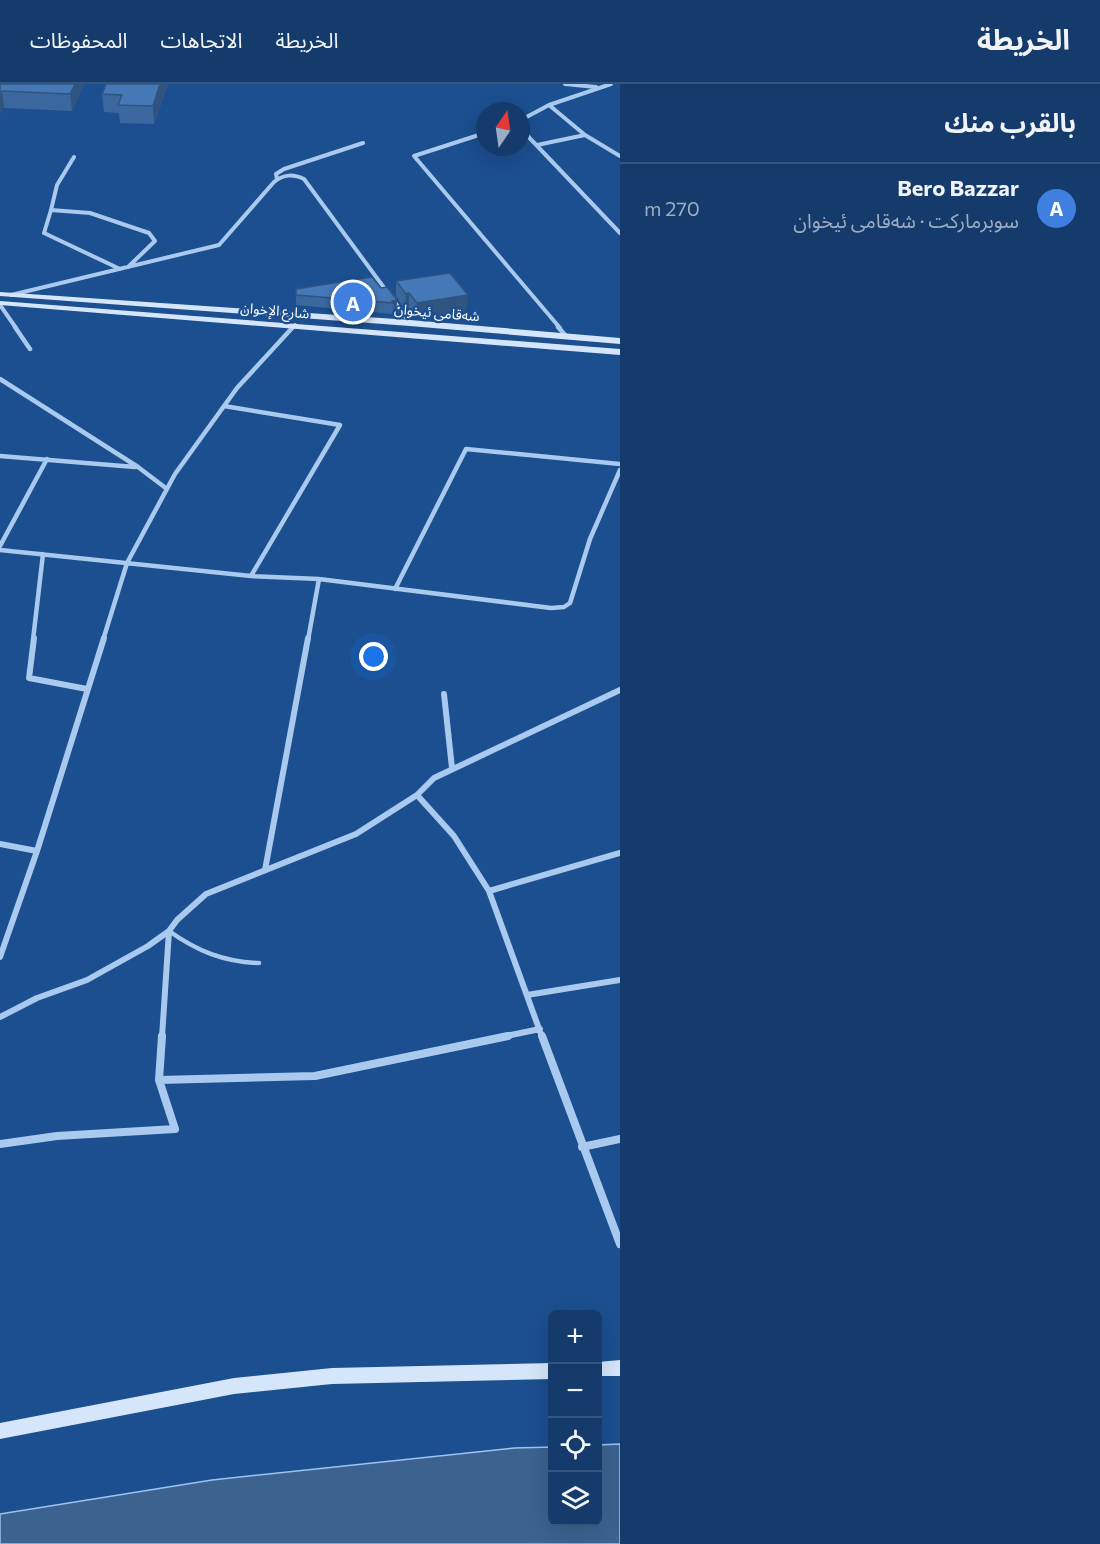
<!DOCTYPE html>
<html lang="ar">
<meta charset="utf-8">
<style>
:root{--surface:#143b6b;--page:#1d4271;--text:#f1f3f6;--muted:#9dadc1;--line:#33557e;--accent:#ffd166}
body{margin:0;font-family:Commissioner,"Noto Sans Arabic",sans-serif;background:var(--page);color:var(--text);direction:rtl}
.controls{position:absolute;right:18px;bottom:18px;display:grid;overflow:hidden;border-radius:9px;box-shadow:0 6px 24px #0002}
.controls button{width:54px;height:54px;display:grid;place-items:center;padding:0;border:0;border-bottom:2px solid var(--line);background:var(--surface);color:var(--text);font:30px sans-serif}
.compass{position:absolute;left:476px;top:18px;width:54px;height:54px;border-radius:50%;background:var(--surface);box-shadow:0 6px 24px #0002;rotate:13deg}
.you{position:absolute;left:374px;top:573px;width:21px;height:21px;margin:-15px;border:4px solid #fff;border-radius:50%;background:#1a73e8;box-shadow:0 0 0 9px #1a73e833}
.badge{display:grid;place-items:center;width:39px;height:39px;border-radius:50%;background:var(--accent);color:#fff;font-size:20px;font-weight:700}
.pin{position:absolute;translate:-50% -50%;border:3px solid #fff;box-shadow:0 2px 6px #0006}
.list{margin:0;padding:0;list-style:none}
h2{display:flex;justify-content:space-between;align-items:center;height:78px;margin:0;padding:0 24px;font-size:26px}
h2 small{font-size:20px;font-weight:400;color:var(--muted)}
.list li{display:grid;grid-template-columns:39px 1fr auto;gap:18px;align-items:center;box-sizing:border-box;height:90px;padding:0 24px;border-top:2px solid var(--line)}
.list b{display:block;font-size:22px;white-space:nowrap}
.list p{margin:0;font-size:20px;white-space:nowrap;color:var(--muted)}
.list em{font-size:20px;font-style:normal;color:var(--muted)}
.icon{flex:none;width:33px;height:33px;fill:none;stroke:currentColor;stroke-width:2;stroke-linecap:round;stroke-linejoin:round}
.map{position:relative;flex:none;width:620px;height:1460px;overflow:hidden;direction:ltr}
header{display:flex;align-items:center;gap:36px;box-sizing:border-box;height:84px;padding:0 30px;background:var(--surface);border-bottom:2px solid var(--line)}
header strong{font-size:28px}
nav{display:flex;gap:33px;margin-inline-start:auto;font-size:21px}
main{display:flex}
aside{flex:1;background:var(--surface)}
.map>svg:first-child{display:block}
.water{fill:#3c6290;stroke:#9cc4f0;stroke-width:1.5}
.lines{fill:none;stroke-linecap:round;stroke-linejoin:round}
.lane{stroke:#a9c9ee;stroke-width:4.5}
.street-far3{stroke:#a9c9ee;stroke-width:4}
.street-far2{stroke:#a9c9ee;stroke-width:4.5}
.street-far1{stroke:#a9c9ee;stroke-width:6}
.street{stroke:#a9c9ee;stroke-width:8}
.secondary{fill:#d6e6fa;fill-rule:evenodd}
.wall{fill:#3a679d}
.shaded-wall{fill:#305480}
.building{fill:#4478b7;stroke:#305480;stroke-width:1.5}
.labels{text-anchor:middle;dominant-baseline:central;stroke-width:4.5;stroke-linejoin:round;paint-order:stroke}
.far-street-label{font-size:14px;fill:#fff;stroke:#1b4f8f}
</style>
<header>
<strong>الخريطة</strong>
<nav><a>الخريطة</a><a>الاتجاهات</a><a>المحفوظات</a></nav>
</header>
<main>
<aside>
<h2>بالقرب منك<small></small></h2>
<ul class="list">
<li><span class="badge" style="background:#3f7fe0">A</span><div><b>Bero Bazzar</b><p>سوبرماركت · شەقامی ئیخوان</p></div><em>270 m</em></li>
</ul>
</aside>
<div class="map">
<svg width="620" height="1460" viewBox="0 0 620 1460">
<rect width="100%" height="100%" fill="#1b4f8f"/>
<path class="water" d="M620 1360V1460H0V1430L212 1396 514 1364 552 1363V1438H598V1361Z"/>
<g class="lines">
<path class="lane" d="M169 847C197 867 224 878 259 879"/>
<path class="street-far3" d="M565 0 596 3
M549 21 585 51 620 72
M521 36 549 21 611 0
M521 45 620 149
M485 49 414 72 560 244
M537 61 585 51
M277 95 276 90 284 85 363 59
M51 126 57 101 74 73
M120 185 44 149 51 126 90 129 149 149 155 157 128 183
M11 211 219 161 274 98C284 90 293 90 304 95L410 239
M0 221 16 244
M292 244 295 241"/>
<path class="street-far2" d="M15 243 30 265
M558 243 566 252
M0 295 138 383 167 405
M224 322 340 341 251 492
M0 372 135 383
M0 462 47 375
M0 466 251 492 319 495 551 524 564 523 570 519 590 455 620 386
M395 505 466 365 620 380
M33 556 43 470
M103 556 127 479 175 390 237 304 293 243
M308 556 319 495"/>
<path class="street-far1" d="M34 554 29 594 87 605
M444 610 452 684
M417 711 454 752 489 807 542 953
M0 760 37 767
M265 786 308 554
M489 807 620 769
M0 873 37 767 104 554
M527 911 620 896
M0 933 37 914 87 896 148 862 169 847 177 836 206 810 356 750 417 711 434 694 620 606
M162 953 169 847
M501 953 540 945"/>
<path class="street" d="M542 952 620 1160
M159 996 315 992 508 952
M0 1060 57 1052 175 1045 159 996 162 952
M582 1063 620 1055"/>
<path class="secondary" d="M0 208 410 236 620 254V260L410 242 0 212Z
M0 217 620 265V271L0 221Z
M620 1276V1292H598V1278Z
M552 1279V1295L332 1300 234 1310 0 1355V1339L234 1294 332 1284Z"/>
</g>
<path class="wall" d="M0 0H84L72 27 4 24Z
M168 0 154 40 120 39 119 29 104 28 102 10Z
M396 197 466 227 416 234 409 225 405 226 396 212Z
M381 204 397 216 396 227 393 228V230L296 221V205Z"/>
<path class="shaded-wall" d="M75 0H84L72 27 70 10Z
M160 0H168L154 40 153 22Z
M2 7 4 24 0 31V10Z
M409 209V225L405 226 406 210Z
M468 211 466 227 416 234 417 219Z
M397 216 396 227 393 228 394 219 392 217Z"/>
<path class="building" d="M0 0H75L70 10 2 7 0 10Z
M106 0H160L153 22 118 21 122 11 102 10Z
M450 189 468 211 417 219 409 209 406 210 396 197Z
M372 193 381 204 387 203 397 216 392 217 394 219 296 211V205Z"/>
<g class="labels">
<g class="far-street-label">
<text transform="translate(275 226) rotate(5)">شارع الإخوان</text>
<text transform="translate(437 228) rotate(5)">شەقامی ئیخوان</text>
</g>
</g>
</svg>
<div class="controls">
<button>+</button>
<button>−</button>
<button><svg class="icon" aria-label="locate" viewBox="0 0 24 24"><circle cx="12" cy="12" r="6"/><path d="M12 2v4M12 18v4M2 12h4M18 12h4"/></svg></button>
<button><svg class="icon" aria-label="layers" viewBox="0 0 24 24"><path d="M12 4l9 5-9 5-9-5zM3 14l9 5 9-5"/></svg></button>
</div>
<svg class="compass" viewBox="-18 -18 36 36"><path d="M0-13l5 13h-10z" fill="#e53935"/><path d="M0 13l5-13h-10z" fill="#9dadc1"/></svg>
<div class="you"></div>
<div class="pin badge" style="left:353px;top:218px;background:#3f7fe0">A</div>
</div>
</main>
